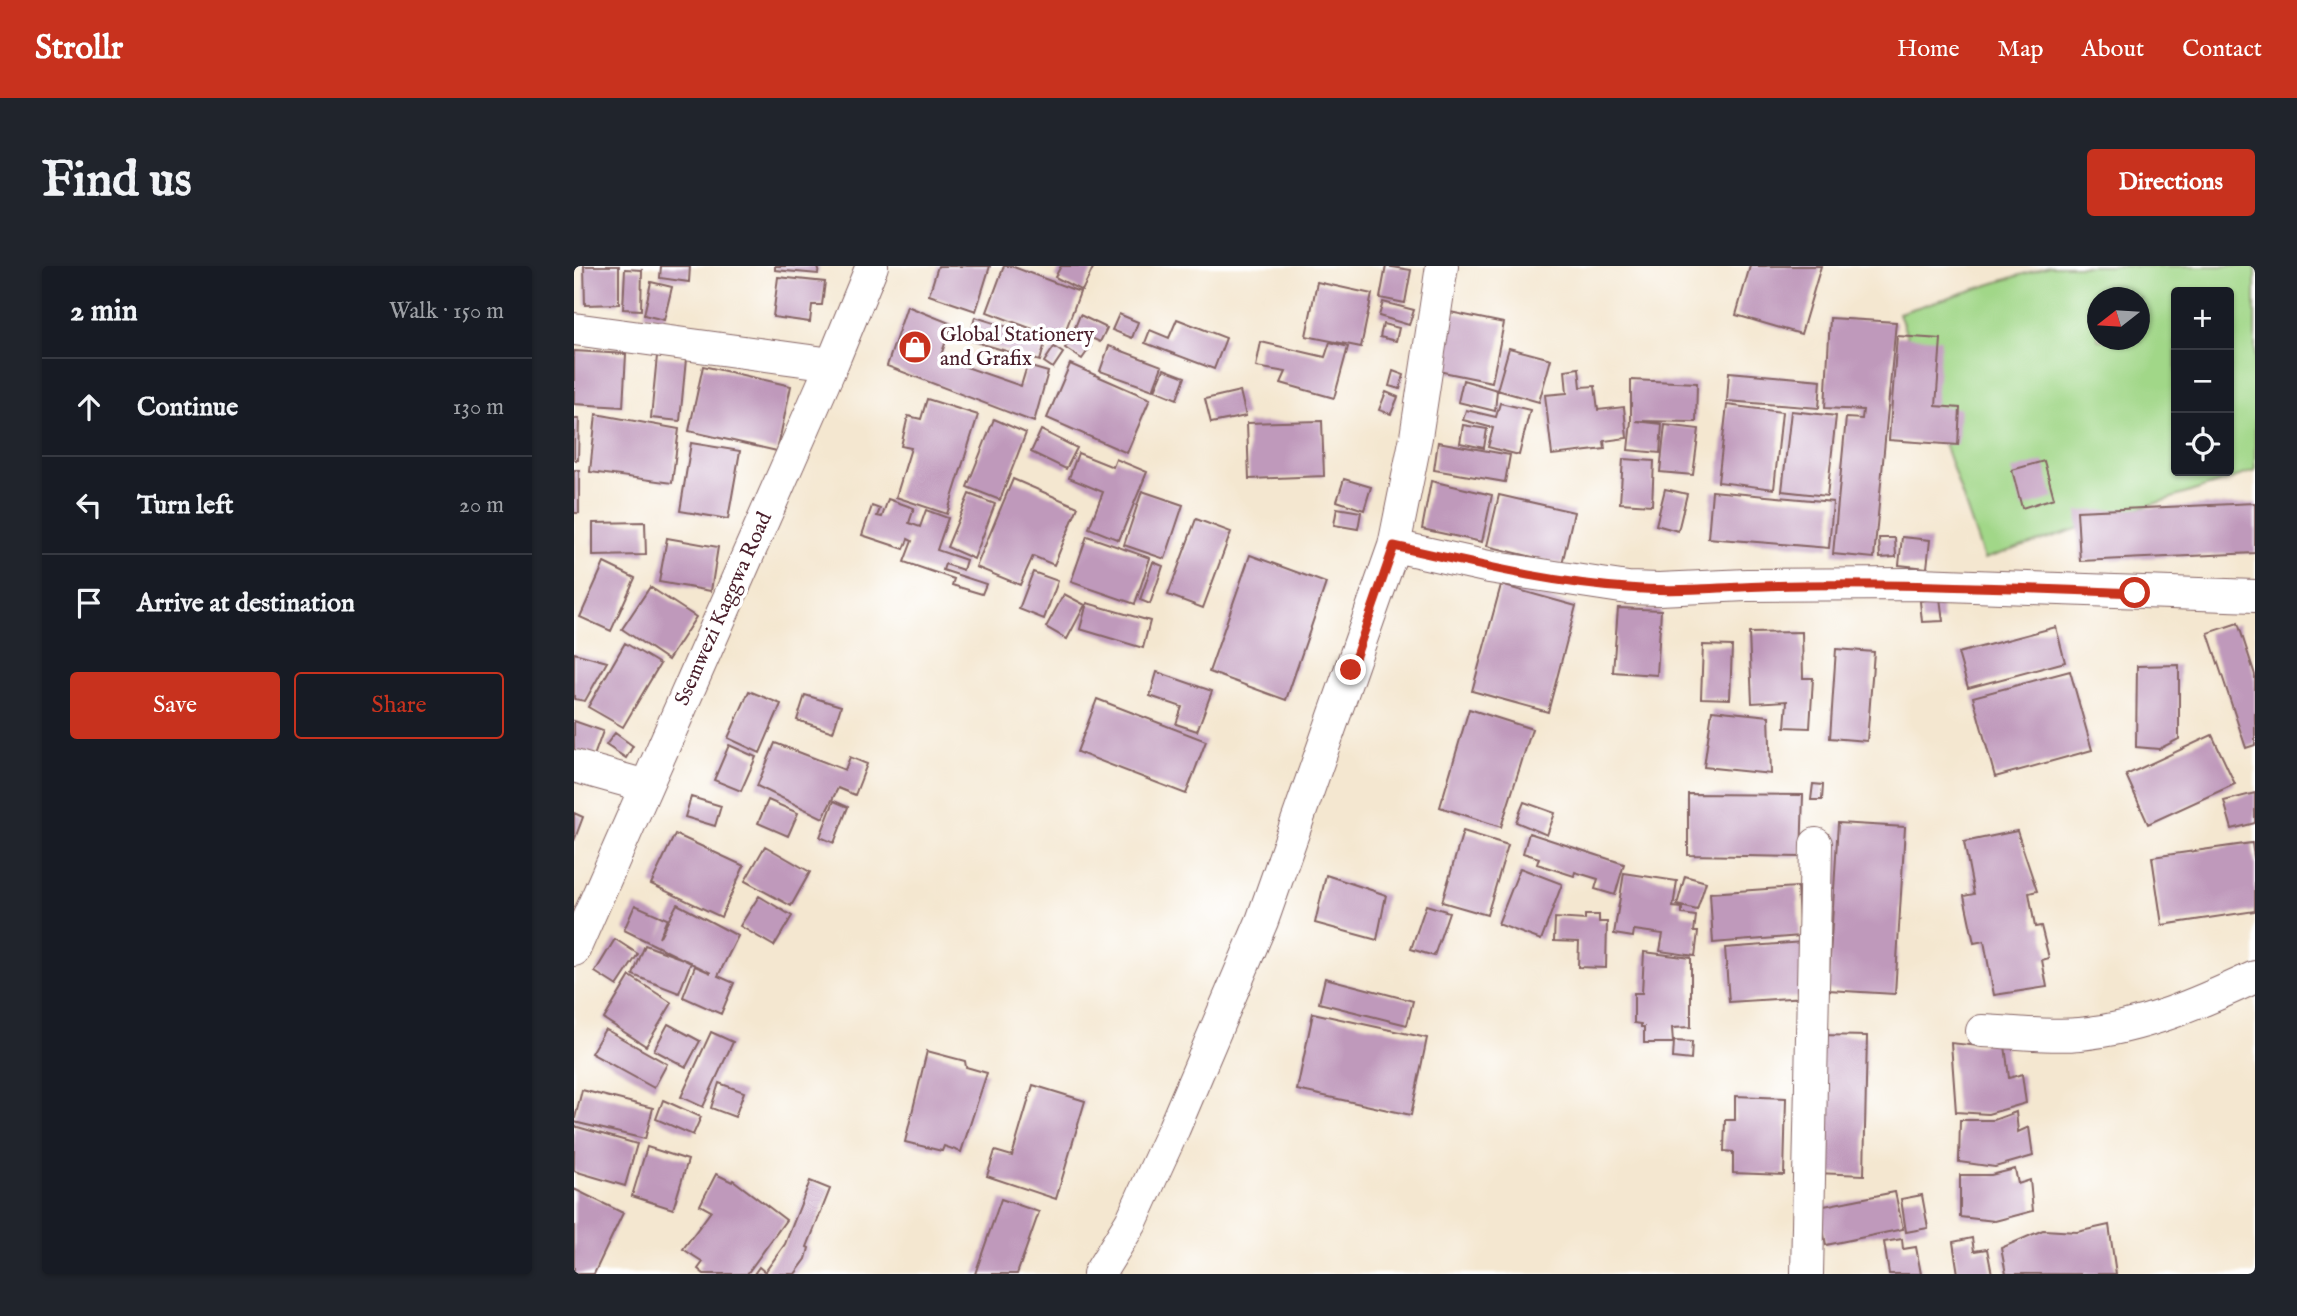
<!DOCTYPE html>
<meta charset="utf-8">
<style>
:root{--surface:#171b24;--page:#20242c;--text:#f1f3f6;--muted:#9ea1a6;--line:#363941;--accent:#c8321e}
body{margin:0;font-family:"IM FELL English",serif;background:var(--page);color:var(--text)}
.controls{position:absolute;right:21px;top:21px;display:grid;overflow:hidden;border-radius:7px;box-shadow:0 2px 5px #0004}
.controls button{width:63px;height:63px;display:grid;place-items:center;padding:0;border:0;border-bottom:2px solid var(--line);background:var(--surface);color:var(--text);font:35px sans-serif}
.compass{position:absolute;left:1513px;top:21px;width:63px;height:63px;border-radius:50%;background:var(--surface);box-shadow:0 2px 5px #0004;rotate:253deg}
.stop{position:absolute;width:21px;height:21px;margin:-16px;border:5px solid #c8321e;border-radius:50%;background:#fff}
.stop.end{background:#c8321e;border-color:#fff;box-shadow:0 2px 7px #0008}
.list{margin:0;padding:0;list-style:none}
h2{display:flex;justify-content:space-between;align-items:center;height:91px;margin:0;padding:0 28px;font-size:30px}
h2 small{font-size:23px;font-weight:400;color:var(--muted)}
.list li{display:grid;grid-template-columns:46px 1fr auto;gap:21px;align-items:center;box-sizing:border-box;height:98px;padding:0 28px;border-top:2px solid var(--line)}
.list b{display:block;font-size:26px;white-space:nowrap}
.list em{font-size:23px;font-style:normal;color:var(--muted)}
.actions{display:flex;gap:14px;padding:21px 28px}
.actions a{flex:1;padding:16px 0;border:2px solid var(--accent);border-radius:7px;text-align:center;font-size:24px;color:var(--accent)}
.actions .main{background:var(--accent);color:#fff}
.icon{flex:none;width:38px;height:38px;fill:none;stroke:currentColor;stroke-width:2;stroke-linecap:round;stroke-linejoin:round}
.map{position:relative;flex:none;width:1681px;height:1008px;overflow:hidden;border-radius:7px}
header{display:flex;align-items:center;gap:42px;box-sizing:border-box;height:98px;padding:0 35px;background:var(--accent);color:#fff}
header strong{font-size:33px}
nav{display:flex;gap:38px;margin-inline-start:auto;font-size:24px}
.intro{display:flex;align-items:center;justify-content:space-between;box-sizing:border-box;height:168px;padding:0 42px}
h1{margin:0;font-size:49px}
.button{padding:18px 32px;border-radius:7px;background:var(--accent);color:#fff;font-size:24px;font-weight:700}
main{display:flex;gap:42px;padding:0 42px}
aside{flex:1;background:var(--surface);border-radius:7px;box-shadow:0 2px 5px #0004}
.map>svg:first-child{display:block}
.green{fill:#a1d788;stroke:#767b5a;stroke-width:2;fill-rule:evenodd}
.building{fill:#bf99bb}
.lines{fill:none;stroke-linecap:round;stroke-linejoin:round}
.street-casing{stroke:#866565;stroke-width:34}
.street{stroke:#fff;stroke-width:32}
.route{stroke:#c8321e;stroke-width:9}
.labels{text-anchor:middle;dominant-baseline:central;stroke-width:7;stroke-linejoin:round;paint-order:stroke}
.poi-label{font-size:21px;fill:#4a1f2b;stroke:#fff;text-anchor:start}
.street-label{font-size:21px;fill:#4a1f2b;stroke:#fff}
</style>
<header>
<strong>Strollr</strong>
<nav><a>Home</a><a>Map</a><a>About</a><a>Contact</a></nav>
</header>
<div class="intro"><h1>Find us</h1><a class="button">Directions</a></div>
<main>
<aside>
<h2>2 min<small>Walk · 150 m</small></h2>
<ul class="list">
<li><svg class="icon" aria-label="ahead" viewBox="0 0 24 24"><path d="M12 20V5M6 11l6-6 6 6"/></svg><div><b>Continue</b></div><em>130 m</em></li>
<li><svg class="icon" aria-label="left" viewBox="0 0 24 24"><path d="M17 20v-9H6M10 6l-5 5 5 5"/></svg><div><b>Turn left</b></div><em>20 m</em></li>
<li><svg class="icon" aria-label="arrive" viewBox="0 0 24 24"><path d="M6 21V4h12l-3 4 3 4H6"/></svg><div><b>Arrive at destination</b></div></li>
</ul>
<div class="actions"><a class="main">Save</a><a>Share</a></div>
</aside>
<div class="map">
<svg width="1681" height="1008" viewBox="0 0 1681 1008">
<rect width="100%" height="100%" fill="#fff"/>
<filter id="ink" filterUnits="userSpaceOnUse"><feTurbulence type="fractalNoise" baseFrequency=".0143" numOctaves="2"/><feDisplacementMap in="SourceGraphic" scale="14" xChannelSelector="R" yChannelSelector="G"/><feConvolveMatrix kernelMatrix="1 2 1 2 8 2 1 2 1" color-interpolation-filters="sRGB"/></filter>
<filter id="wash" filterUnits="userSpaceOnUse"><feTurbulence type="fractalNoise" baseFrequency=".00686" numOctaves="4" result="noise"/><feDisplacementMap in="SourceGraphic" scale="28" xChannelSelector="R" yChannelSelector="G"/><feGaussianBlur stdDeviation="1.57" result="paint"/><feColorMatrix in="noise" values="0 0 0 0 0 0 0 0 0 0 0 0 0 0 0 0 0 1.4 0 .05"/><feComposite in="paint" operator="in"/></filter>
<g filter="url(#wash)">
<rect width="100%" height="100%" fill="#f4e7d0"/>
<path class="green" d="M1475 0H1681V205L1410 293 1325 47ZM1602 26H1655V205H1602ZM1524 32H1566V74H1524Z"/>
<g id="blocks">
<path class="building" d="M10 0H45V38L11 39Z
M87 0H116L115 16 86 12Z
M201 0H245L244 8 201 4Z
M364 0H416L402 45 355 29Z
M430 0H437L506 26 488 74 413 46Z
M487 0H520L508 25 481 11Z
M812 0 837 4 831 37 806 32Z
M1176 0H1247L1227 68 1162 49Z
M51 3 68 4 67 44 49 43Z
M204 11 251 16 248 39H238L236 56 199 51Z
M77 16 98 21 90 54 70 49Z
M743 16 798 28 787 81 732 70Z
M809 36 840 44 835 59 805 50Z
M333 40 378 58 366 92 447 120 453 100 474 106 460 156 313 100Z
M876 46 930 57 918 116 864 105Z
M545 48 564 56 558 72 538 64Z
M506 49 533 62 526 76 500 64Z
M401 51 472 73 466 95 395 74Z
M1256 52 1322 56 1300 292 1259 288 1272 152 1288 153 1289 144 1251 142Z
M603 53 652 72 640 103 571 77 576 64 595 72Z
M809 58 825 62 822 75 806 71Z
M499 69 517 80 508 93 491 82Z
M1323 70 1367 73 1362 140 1386 142 1384 179 1315 174Z
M687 76 751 91 756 76 774 81 760 132 707 117 712 106 682 101Z
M535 80 588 100 579 124 526 105Z
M480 81 489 87 479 102 470 96Z
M935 82 977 93 965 136 923 124Z
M0 85 52 88 49 141 0 138Z
M83 90 112 93 106 155 77 152Z
M496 98 576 133 553 187 473 152Z
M129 100 217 120 203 185 115 165Z
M1005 102 1007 121 1021 120 1024 144 1050 141 1053 172 1030 175 1031 183 978 189 971 129 993 127 991 104Z
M590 103 611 111 603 133 581 124Z
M819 105 830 109 826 123 815 120Z
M1155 106 1247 114 1245 142 1153 135Z
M889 114 923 124 921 145 884 136Z
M1057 114 1123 117 1122 156 1062 155 1088 158 1086 187 1054 184 1057 155Z
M666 125 672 150 637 157 631 133Z
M812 126 824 131 817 148 805 144Z
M353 133 404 149 373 248 322 231 337 182 327 180 334 150 347 153Z
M926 137 956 144 945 189 914 181 919 162 889 154 892 144 922 151Z
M1153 139 1208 146 1200 223 1144 216Z
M1217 145 1262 150 1253 230 1208 225Z
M22 148 105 163 98 217 16 206Z
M0 153H5L4 194H0Z
M420 153 452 167 426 234 393 221Z
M748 155 750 210 675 213 673 157Z
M889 159 913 163 910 182 886 177Z
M1091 159 1125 163 1119 209 1086 206Z
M467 164 503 182 492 203 457 186Z
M864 176 936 189 931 216 860 204Z
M117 177 166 185 154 253 106 245Z
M504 187 539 201 542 193 573 206 545 274 515 262 529 226 495 212Z
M1049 193 1080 195 1078 239 1046 237Z
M1470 195 1480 232 1448 242 1438 204Z
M0 204H5V247H0Z
M439 213 504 241 480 299 459 290 446 319 402 301Z
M770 213 797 221 790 244 763 235Z
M857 215 918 229 908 276 848 263Z
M1091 223 1113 228 1104 265 1082 259Z
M568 225 609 239 591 293 550 279Z
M1138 225 1259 236 1255 282 1134 272Z
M395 228 421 238 400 293 373 281Z
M925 229 1000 246 988 298 913 280Z
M314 233 340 242 335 257 346 261 352 244 374 252 363 284 392 294 389 304 371 298 369 304 412 318 408 328 378 319 380 313 330 296 338 275 334 273 330 283 288 269 298 240 306 243 303 250 308 251Z
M1681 237V287L1506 295 1503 245Z
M763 242 787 246 784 263 760 259Z
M622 253 657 266 629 342 594 329Z
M71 256 72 289 19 290V257Z
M513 270 576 292 561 338 497 316Z
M1328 271 1356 274 1353 302 1325 299Z
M93 272 144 281 137 325 85 316Z
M1305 272H1321L1322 291 1306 292Z
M676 289 752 317 712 434 635 406Z
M579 296 589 300 576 338 566 334Z
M30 297 61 312 37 365 6 351Z
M459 306 484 315 470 353 445 343Z
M927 319 1002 340 974 446 898 425Z
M76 321 122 351 94 394 48 363Z
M490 328 511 339 493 373 472 361Z
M1366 332 1369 355 1348 356 1346 335Z
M513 337 576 355 569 382 506 363Z
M1044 342 1087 344 1083 409 1039 406Z
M1664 357 1681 409V479L1672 482 1634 367Z
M1482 361 1491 396 1394 422 1384 387Z
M1228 366 1229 412H1239L1236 462 1211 461 1213 435 1178 437 1175 367Z
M51 377 86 398 49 461 14 441Z
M1129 379 1158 380 1156 433 1127 432Z
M1262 383 1300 386 1293 475 1256 472Z
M0 387 33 396 11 435 0 433Z
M1605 399V473L1585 483 1562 481 1563 400Z
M1496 405 1518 484 1421 511 1399 431Z
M583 406 638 425 623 465 602 458 608 441 576 430Z
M175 425 207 438 186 487 154 472Z
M231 429 267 440 259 466 223 454Z
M523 433 632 475 612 528 503 486Z
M895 443 958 463 927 561 866 541Z
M1138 444 1195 450 1197 508 1130 501Z
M0 455 29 465 20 490 0 484Z
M41 467 59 480 52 492 32 479Z
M1638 469 1661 518 1574 558 1552 509Z
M201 477 271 504 276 491 293 498 281 529 264 522 249 552 183 520Z
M155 479 182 491 167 525 140 514Z
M1239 518 1249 519 1248 534H1237Z
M1681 527V557L1658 563 1650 535Z
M1114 528 1229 529 1227 591 1114 589Z
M117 531 147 540 141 560 111 551Z
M194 534 224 547 214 570 184 557Z
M260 535 274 541 260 577 246 571Z
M950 536 981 547 973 569 942 556Z
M0 547 9 551 0 575Z
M1264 557 1331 561 1321 728 1254 724Z
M889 565 934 579 913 649 868 636Z
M1443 565 1463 625 1455 627 1461 661 1467 660 1475 692 1468 694 1473 721 1420 729 1410 675 1400 677 1390 630 1400 628 1390 576Z
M955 567 1050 598 1041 629 1021 623 1024 613 1001 606 1000 610 963 598 965 592 949 587Z
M101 568 170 600 147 651 77 618Z
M1678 577 1681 599V645L1588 659 1578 591Z
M191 580 236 606 217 640 171 615Z
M946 602 988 618 967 674 924 658Z
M1050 607 1103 615 1099 641 1108 642V648L1122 650 1120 666H1124L1121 690 1086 685 1089 668 1060 664 1059 671 1040 668Z
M752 609 812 629 803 674 741 657Z
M1111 610 1132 616 1123 644 1103 639Z
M1223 621 1226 670 1139 677 1136 627Z
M185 630 218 650 200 680 166 660Z
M103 638 164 670 144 710 160 717 147 748 109 731 121 700 137 707 50 664 61 639 93 653 85 672Z
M852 639 875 646 860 690 837 683Z
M1011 649H1025V656H1033L1032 702 1004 701 1005 676 980 675 981 652 1011 654Z
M41 673 64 688 43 720 21 706Z
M1229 676 1232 731 1155 736 1151 682Z
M71 679 117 696 105 727 59 709Z
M1070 686 1117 692V761L1098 762 1099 777H1070V761H1067V758L1060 757V727H1068Z
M56 710 98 737 72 780 30 753Z
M751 712 839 735 833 759 745 737Z
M739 747 853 772 837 849 723 824Z
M94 758 126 775 112 801 80 784Z
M31 763 93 798 80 822 17 787Z
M137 766 159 776 129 841 107 831Z
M1245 769 1293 770 1290 909 1242 907Z
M1430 771 1435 812 1448 808 1452 837 1414 848 1382 846 1377 777 1405 780Z
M1100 775 1118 776 1117 794 1099 792Z
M353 785 391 795 392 801 413 807 387 886 370 880 368 885 331 876Z
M145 817 170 826 161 851 137 842Z
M459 819 511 835 482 933 413 910 421 885 438 890Z
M8 824 79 842 71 873 0 856Z
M1161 830 1212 832 1210 909 1159 907V886L1150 885 1151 854H1161Z
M89 834 127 851 119 869 82 853Z
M1442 846 1444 866 1455 861 1459 890 1421 901 1385 896 1386 854H1420Z
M0 860 63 878 51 920 0 905Z
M73 881 114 894 99 943 58 930Z
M1441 903 1444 918 1456 914 1459 945 1421 955 1386 951V909H1417Z
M142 908 158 916 159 914 212 954 173 1008H130L124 1003 129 996 109 983 137 945 126 939Z
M236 915 256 923 233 981 235 982 232 993 221 1008H180L185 1001 191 1006 211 978Z
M0 923 49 947 20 1008H0Z
M1321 926 1329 963 1252 979 1245 941Z
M1348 929 1354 962 1332 966 1327 933Z
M427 933 465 946 443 1008H401Z
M1535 959 1542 1008H1432L1427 982 1469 964 1503 966Z
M1398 972 1400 985 1413 983 1418 1008H1384L1379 976Z
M1328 973 1329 983 1342 981 1347 1008H1315L1310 976Z"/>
</g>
</g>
<g filter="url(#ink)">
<use href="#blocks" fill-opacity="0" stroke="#866565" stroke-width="2"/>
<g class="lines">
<defs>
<path id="street" d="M0 63 258 98
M820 280 915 301 1054 322 1085 323 1173 319 1345 318 1681 330
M0 500 72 520
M0 684 258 98 298 0
M1408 765C1440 766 1474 771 1506 768 1569 762 1625 737 1681 711
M525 1008 557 956 600 862 688 655 820 280 842 171 868 0
M1233 1008 1242 578"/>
</defs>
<use href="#street" class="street-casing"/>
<use href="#street" class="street"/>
</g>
</g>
<g class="lines" filter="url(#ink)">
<path class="route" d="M777 404 820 280C897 297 975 317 1054 322 1112 327 1171 319 1228 319 1340 318 1450 322 1561 327"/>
</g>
<defs>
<symbol id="shop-disc" viewBox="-11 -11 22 22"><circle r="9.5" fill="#c8321e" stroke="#fff"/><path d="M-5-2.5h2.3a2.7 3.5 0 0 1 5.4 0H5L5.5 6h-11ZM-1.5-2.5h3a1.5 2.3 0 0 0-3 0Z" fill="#fff"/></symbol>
</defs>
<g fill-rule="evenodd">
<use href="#shop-disc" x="322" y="62" width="38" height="38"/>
</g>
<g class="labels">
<g class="poi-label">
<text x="366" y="69">Global Stationery<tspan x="366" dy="24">and Grafix</tspan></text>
</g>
<g class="street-label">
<text transform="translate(150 343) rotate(-66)">Ssemwezi Kaggwa Road</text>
</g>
</g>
</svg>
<div class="controls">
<button>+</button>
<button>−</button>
<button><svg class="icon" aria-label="locate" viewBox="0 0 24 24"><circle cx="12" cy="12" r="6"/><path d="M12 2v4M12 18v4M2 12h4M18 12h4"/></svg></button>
</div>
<svg class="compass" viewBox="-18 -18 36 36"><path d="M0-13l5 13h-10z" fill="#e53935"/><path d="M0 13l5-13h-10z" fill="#9ea1a6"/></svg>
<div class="stop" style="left:1561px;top:327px"></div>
<div class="stop end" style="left:777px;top:404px"></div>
</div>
</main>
